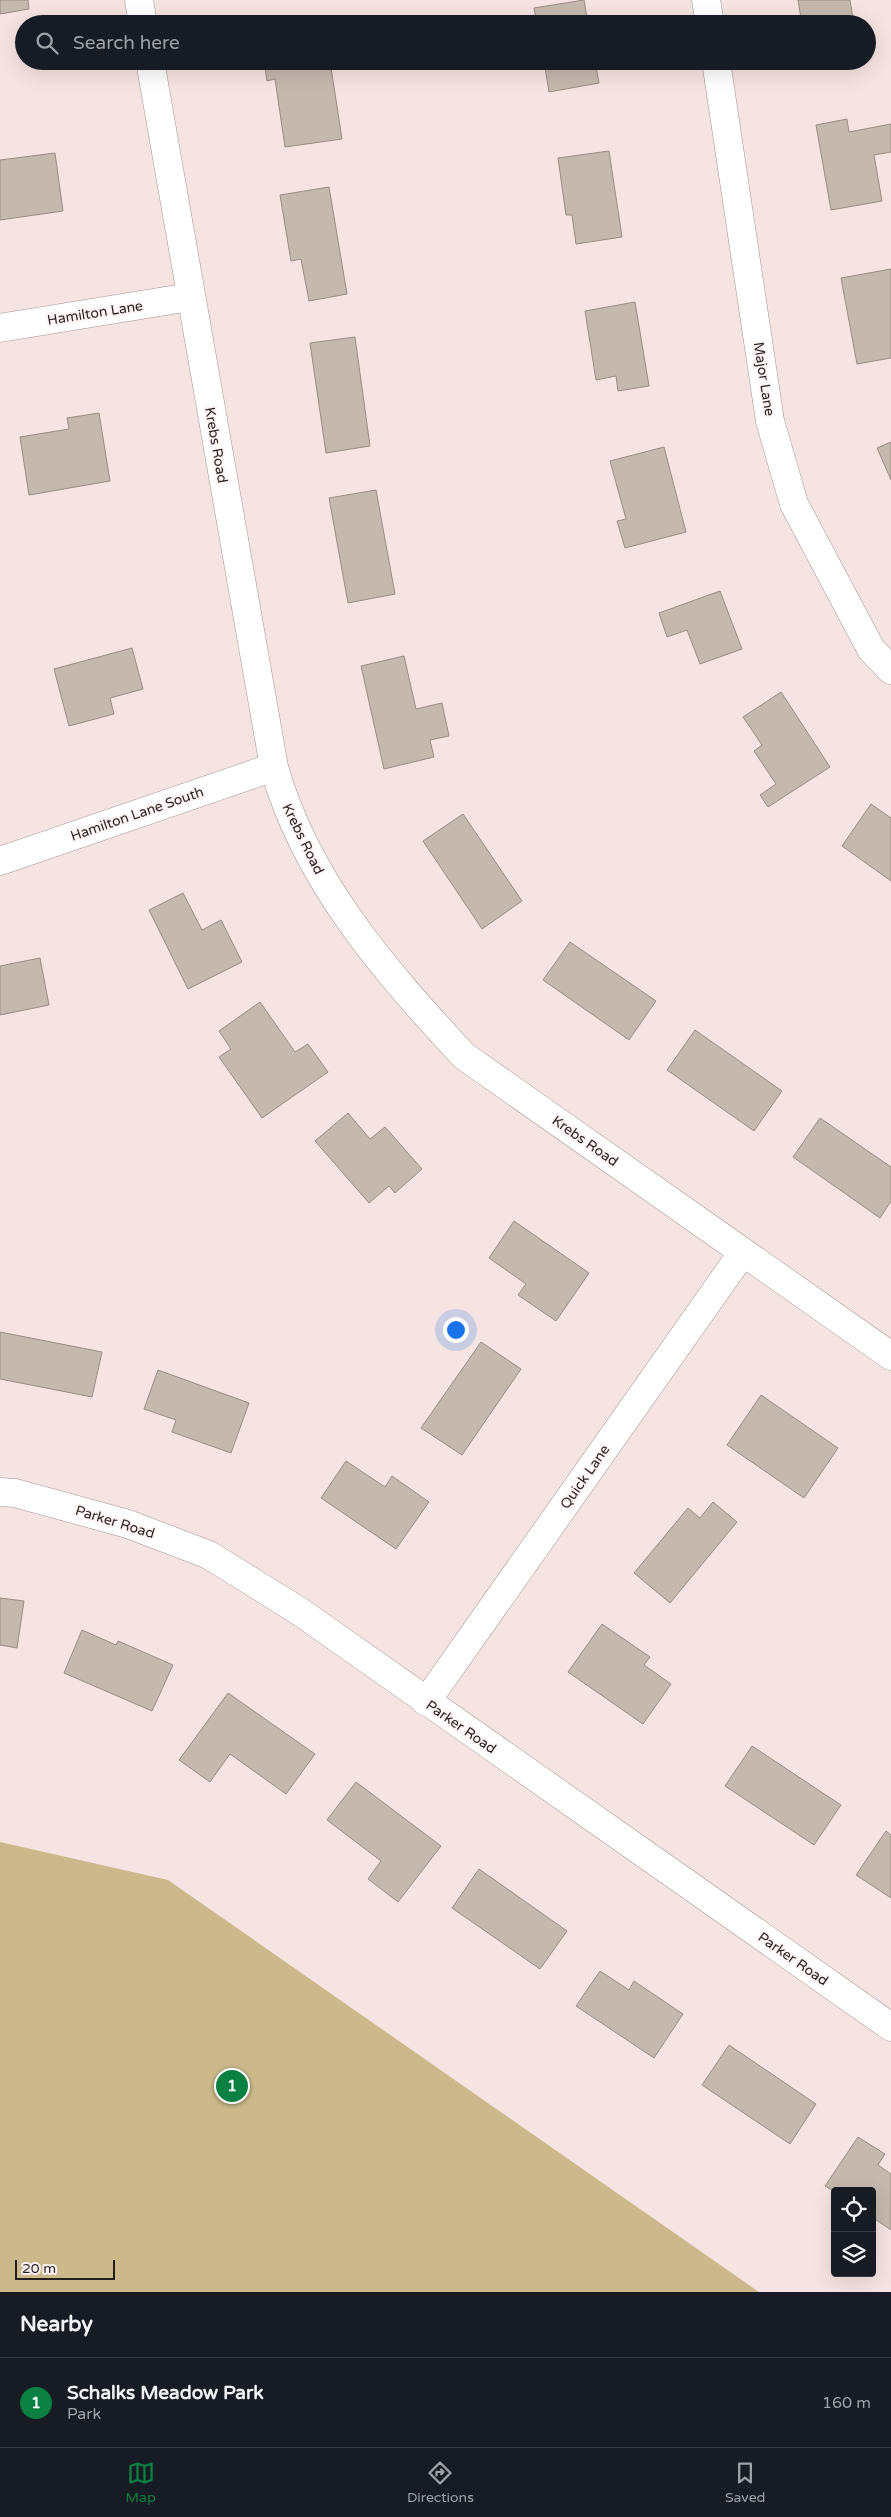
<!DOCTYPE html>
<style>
:root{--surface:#171b24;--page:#20242c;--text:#f1f3f6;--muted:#9ea1a6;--line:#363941;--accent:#0b8043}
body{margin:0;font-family:"Varela Round",sans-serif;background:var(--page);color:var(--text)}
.controls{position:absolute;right:15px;bottom:15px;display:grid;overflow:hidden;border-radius:5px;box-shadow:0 5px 20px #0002}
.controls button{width:45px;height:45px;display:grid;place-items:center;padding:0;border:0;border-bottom:1px solid var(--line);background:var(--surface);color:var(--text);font:25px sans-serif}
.scale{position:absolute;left:15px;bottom:12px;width:100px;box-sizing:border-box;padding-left:5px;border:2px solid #251e1e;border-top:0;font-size:14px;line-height:18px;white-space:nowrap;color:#251e1e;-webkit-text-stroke:4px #fef3f2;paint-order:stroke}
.you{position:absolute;left:455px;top:1329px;width:18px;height:18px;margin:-12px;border:4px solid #fff;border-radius:50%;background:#1a73e8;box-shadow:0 0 0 8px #1a73e833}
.badge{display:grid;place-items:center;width:32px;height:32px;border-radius:50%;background:var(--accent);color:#fff;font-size:16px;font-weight:700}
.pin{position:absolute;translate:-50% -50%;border:2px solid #fff;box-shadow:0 1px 5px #0006}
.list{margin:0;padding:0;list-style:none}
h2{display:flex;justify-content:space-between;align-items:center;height:65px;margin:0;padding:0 20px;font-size:21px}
h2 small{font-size:16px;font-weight:400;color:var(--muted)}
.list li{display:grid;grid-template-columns:32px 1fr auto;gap:15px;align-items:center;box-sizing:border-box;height:90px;padding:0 20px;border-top:1px solid var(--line)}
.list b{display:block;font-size:19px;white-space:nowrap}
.list p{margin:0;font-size:16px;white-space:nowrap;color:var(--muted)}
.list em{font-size:16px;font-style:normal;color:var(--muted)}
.icon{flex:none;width:28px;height:28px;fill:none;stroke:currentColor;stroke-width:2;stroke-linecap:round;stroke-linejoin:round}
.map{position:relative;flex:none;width:891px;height:2292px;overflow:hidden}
.search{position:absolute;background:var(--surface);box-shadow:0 5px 20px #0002;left:15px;right:15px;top:15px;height:55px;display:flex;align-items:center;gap:12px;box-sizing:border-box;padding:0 18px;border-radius:28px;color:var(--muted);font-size:19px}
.sheet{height:155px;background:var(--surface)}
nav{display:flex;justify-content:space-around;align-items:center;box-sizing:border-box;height:70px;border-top:1px solid var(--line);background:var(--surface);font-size:14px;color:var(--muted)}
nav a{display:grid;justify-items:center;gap:2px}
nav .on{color:var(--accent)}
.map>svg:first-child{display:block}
.green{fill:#cbb98b}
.building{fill:#c5b8af;stroke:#998c83}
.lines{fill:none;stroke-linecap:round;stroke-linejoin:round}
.street-casing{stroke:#a49391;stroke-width:29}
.street{stroke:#fff;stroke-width:28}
.labels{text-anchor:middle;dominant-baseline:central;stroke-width:4;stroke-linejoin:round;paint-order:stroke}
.street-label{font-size:14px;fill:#251e1e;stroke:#fef3f2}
</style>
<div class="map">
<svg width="891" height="2292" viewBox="0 0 891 2292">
<rect width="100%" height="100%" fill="#f6e4e2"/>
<path class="green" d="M0 1842 168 1880 759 2292H0Z"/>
<path class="building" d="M0 0H28L29 9 0 14Z
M584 0 588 24H537L534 8Z
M798 0H850L854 24H802Z
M264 61H330L342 139 285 147 275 79 267 81Z
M544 61H595L599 83 549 92Z
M847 119 849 132 891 124V152L874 155 882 201 831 210 816 125Z
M609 151 622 237 576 244 572 215H566L558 158Z
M55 153 63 211 0 220V160Z
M329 187 347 294 309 301 301 259 291 261 280 195Z
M891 269V358L857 364 841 278Z
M635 302 649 386 618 391 616 376 596 380 585 311Z
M355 337 370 446 326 453 310 343Z
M99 413 110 481 29 495 20 437 69 429 67 418Z
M891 442V480L877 448Z
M664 447 686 532 625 548 617 521 626 519 610 461Z
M376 490 395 594 348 603 329 498Z
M720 591 742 649 700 664 687 630 667 637 659 613Z
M132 648 143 689 110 698 114 714 69 726 54 669Z
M404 656 416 709 442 703 449 736 430 740 434 757 384 769 361 666Z
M781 692 830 767 768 807 760 795 776 784 754 751 762 745 743 717Z
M871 804 891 818V881L842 846Z
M463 814 522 901 482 929 423 841Z
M183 893 202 930 221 920 242 962 188 989 149 910Z
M570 942 656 1001 629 1040 543 980Z
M40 958 49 1005 0 1015V966Z
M260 1002 295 1052 308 1044 328 1072 262 1118 219 1057 231 1049 219 1031Z
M695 1030 782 1091 754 1131 667 1070Z
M348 1113 370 1139 385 1127 422 1169 395 1193 389 1186 369 1203 315 1141Z
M820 1118 891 1167V1201L880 1218 793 1157Z
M514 1221 589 1273 556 1321 518 1295 526 1284 489 1258Z
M0 1332 102 1352 92 1397 0 1379Z
M481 1342 521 1369 462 1455 421 1428Z
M158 1370 249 1403 231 1453 172 1432 176 1420 144 1409Z
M761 1395 838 1448 804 1498 727 1445Z
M346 1461 385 1487 392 1476 429 1502 396 1549 321 1498Z
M713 1502 737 1522 670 1603 634 1573 688 1508 700 1518Z
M0 1598 24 1601 17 1648 0 1645Z
M602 1624 650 1657 644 1665 671 1684 643 1724 568 1672Z
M82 1630 116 1645 118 1641 173 1665 152 1711 64 1673Z
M228 1693 315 1754 286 1794 230 1754 210 1782 179 1760Z
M752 1746 841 1805 814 1845 725 1786Z
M356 1782 441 1846 398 1902 368 1879 381 1861 327 1820Z
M886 1831 891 1835V1898L856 1875Z
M479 1869 567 1931 540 1969 452 1908Z
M600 1971 629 1990 634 1981 683 2014 654 2058 576 2006Z
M729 2045 816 2104 790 2144 702 2085Z
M858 2137 885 2154 878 2165 891 2174V2230L872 2217V2191L835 2192 825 2186Z"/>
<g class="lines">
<defs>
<path id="street" d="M139 0 143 24
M706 0 710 24
M150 61 274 767C306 881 385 971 464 1056L891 1356
M716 61 770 421 794 504 871 649 891 670
M0 328 190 297
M0 861 274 767
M0 1492 15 1493 128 1524 209 1555 299 1611 891 2027
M426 1702 743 1252"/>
</defs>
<use href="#street" class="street-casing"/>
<use href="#street" class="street"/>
</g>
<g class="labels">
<g class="street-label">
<text transform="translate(95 313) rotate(-9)">Hamilton Lane</text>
<text transform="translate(764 379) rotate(81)">Major Lane</text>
<text transform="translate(216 445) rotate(80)">Krebs Road</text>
<text transform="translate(137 814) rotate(-19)">Hamilton Lane South</text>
<text transform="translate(303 839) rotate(64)">Krebs Road</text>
<text transform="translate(585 1141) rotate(35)">Krebs Road</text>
<text transform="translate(585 1477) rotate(-55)">Quick Lane</text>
<text transform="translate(115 1522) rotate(17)">Parker Road</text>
<text transform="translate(461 1727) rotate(35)">Parker Road</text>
<text transform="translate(793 1959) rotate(35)">Parker Road</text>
</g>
</g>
</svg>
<div class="controls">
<button><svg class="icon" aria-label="locate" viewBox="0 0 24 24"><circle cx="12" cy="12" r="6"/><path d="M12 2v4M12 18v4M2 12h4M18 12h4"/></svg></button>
<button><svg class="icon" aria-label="layers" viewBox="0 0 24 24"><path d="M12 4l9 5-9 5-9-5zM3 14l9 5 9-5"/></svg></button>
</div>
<div class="scale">20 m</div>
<div class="you"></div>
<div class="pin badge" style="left:232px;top:2086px">1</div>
<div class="search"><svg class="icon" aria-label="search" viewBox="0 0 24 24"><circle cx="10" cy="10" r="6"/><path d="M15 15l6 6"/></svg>Search here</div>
</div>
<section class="sheet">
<h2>Nearby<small></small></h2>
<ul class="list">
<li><span class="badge">1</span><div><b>Schalks Meadow Park</b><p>Park</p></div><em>160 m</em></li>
</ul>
</section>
<nav>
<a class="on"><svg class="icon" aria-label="map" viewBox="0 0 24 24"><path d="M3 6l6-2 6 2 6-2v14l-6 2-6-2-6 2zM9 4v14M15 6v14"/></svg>Map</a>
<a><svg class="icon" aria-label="directions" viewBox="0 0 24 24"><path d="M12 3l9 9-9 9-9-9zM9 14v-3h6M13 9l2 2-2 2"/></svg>Directions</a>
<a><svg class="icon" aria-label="saved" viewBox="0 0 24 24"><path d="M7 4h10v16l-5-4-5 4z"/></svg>Saved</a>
</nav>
